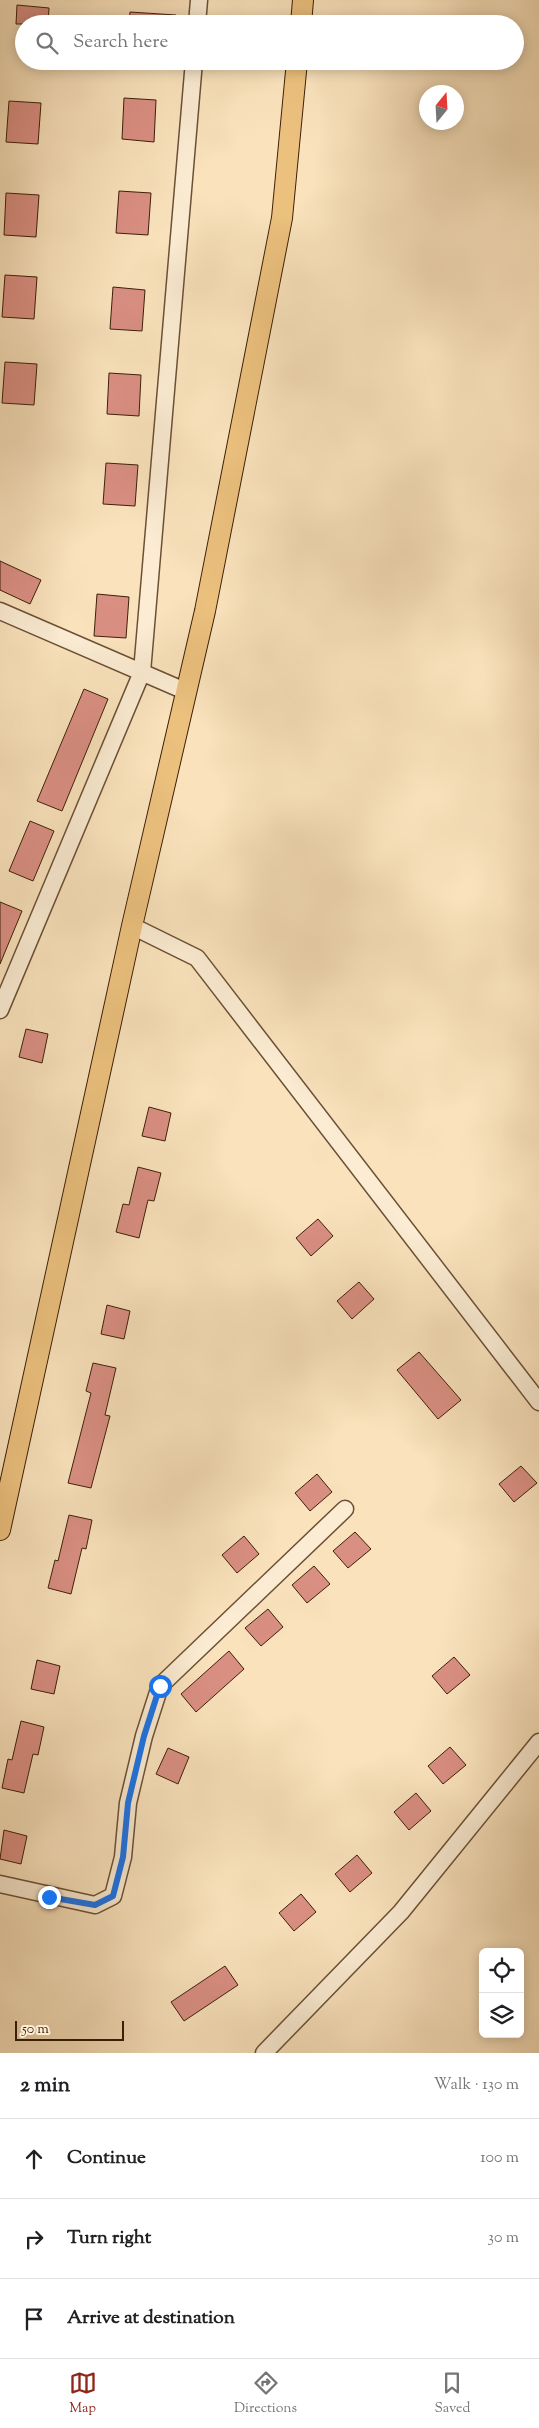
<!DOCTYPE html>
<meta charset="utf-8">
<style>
:root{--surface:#fff;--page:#f6f6f6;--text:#202124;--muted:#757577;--line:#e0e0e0;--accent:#8f2418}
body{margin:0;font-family:"Sorts Mill Goudy",serif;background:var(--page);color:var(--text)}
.controls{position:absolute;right:15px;bottom:15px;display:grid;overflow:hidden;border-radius:8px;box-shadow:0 2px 12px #0003}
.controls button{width:45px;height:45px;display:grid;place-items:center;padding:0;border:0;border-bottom:1px solid var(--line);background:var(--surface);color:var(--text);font:25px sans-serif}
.compass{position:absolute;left:419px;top:85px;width:45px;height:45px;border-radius:50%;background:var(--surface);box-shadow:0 2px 12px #0003;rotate:18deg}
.scale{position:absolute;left:15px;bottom:12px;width:109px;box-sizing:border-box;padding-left:5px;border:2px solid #3d1f08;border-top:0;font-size:14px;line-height:18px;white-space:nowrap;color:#3d1f08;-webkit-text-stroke:4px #fbecd3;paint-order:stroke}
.stop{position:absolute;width:15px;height:15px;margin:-11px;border:4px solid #1a73e8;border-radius:50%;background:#fff}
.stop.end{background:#1a73e8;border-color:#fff;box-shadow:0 1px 5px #0008}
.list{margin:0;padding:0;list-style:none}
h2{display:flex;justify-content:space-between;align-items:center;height:65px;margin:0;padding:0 20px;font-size:21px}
h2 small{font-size:16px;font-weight:400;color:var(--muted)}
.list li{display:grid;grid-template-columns:32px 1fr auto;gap:15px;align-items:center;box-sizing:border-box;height:80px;padding:0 20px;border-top:1px solid var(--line)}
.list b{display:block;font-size:19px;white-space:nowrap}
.list em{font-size:16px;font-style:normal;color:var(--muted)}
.icon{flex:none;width:28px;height:28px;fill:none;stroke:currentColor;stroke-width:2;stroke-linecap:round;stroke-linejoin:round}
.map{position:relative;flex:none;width:539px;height:2053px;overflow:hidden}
.search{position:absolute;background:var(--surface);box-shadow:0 2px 12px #0003;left:15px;right:15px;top:15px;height:55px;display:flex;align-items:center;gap:12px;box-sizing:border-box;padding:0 18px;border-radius:28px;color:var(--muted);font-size:19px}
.sheet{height:305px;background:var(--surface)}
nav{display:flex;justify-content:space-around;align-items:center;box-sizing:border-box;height:70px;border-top:1px solid var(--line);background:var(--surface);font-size:14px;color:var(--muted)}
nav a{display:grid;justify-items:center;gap:2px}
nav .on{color:var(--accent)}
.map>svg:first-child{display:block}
.building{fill:#da8f83;stroke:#3d1f08}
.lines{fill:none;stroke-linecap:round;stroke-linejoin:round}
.minor-casing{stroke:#6c5035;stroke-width:19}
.major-casing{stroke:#3d1f08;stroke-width:22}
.minor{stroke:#fbecd3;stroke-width:16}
.major{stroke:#ecc17e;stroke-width:20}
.route{stroke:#1a73e8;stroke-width:6}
</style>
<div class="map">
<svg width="539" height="2053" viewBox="0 0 539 2053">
<rect width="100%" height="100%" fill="#f9e2bc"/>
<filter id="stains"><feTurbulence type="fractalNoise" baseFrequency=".004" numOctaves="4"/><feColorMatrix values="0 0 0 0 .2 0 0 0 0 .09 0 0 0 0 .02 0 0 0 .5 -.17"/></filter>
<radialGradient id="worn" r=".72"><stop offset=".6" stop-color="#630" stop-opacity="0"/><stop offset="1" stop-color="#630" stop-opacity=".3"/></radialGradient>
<path class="building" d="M17 5 49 8 48 24H16Z
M130 12 176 15V24H129Z
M124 98 156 100 154 142 122 139Z
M9 101 41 103 38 144 6 142Z
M119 191 151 193 148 235 116 233Z
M6 193 39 195 36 237 4 235Z
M5 275 37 277 34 319 2 317Z
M113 287 145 290 142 331 110 329Z
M5 362 37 364 34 405 2 403Z
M109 373 141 375 139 416 107 414Z
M106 463 138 465 135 506 103 504Z
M0 561 41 580 30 604 0 590Z
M97 594 129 597 126 638 94 636Z
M84 689 108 699 62 811 37 801Z
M30 821 54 831 33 881 9 871Z
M0 902 22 911 0 964Z
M26 1029 48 1034 42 1063 19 1057Z
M149 1107 171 1113 165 1141 142 1136Z
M138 1167 161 1173 154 1201 148 1200 139 1238 116 1232 123 1204 129 1205Z
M318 1219 333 1236 311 1256 296 1238Z
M359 1282 374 1299 352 1319 337 1301Z
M107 1305 130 1311 124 1339 101 1334Z
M419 1352 461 1400 438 1419 397 1370Z
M93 1363 116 1368 105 1415 110 1416 91 1488 68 1483 91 1393 86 1391Z
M521 1466 537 1483 514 1502 499 1484Z
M317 1474 332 1492 310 1511 295 1493Z
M69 1515 92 1520 86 1549 82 1548 71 1594 48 1588 55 1560 58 1561Z
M355 1532 371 1549 348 1568 333 1551Z
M244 1536 259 1554 237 1573 222 1555Z
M314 1566 330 1584 307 1603 292 1585Z
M268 1609 283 1627 261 1646 245 1628Z
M229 1651 244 1669 196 1712 181 1694Z
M454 1657 470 1675 447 1694 432 1676Z
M37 1660 60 1666 54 1694 31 1689Z
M21 1721 44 1727 38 1755 33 1754 24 1793 2 1788 8 1759 12 1760Z
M450 1747 466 1765 443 1784 428 1766Z
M168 1748 189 1757 178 1784 156 1774Z
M416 1793 431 1811 409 1830 394 1812Z
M4 1830 27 1836 21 1864 0 1859Z
M357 1855 372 1873 350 1892 335 1874Z
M301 1894 316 1912 294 1931 279 1913Z
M225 1966 238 1985 184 2021 171 2002Z"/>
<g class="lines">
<defs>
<path id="minor" d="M197 24 199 0
M0 611 185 691
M132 926 197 958 539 1402
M0 1010 142 672 194 61
M0 1884 95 1905 113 1896 123 1857 128 1803 144 1736 160 1686 345 1509
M264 2053 401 1912 539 1742"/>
<path id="major" d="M301 24 303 0
M0 1530 132 926 205 611 282 218 297 61"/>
</defs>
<use href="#minor" class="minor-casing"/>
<use href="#major" class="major-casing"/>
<use href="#minor" class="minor"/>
<use href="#major" class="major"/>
</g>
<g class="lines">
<path class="route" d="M49 1897 95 1905 113 1896 123 1857 128 1803 144 1736 160 1686"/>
</g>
<rect width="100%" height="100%" filter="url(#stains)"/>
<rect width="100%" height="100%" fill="url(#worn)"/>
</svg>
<div class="controls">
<button><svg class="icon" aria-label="locate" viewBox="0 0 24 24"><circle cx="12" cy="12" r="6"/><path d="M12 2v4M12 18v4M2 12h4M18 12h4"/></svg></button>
<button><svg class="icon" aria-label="layers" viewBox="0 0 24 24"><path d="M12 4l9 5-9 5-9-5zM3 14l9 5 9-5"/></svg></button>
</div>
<svg class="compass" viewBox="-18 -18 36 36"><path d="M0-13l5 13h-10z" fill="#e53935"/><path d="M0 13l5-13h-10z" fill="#757577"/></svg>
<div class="scale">50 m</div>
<div class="stop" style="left:160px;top:1686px"></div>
<div class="stop end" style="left:49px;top:1897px"></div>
<div class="search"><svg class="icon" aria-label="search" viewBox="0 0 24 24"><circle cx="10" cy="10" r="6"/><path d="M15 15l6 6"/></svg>Search here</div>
</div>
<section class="sheet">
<h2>2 min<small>Walk · 130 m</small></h2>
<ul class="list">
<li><svg class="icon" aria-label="ahead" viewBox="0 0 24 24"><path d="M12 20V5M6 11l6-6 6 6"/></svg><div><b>Continue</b></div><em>100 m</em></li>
<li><svg class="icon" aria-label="right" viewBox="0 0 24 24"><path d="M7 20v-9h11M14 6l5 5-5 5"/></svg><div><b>Turn right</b></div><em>30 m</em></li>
<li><svg class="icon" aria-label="arrive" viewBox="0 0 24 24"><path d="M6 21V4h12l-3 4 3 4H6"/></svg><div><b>Arrive at destination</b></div></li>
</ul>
</section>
<nav>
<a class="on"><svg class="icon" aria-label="map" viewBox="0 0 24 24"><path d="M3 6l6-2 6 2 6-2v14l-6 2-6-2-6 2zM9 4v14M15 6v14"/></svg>Map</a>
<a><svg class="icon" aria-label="directions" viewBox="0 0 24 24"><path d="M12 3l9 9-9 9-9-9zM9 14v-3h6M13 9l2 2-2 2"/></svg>Directions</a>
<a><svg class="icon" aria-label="saved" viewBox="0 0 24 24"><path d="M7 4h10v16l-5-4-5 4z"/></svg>Saved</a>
</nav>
